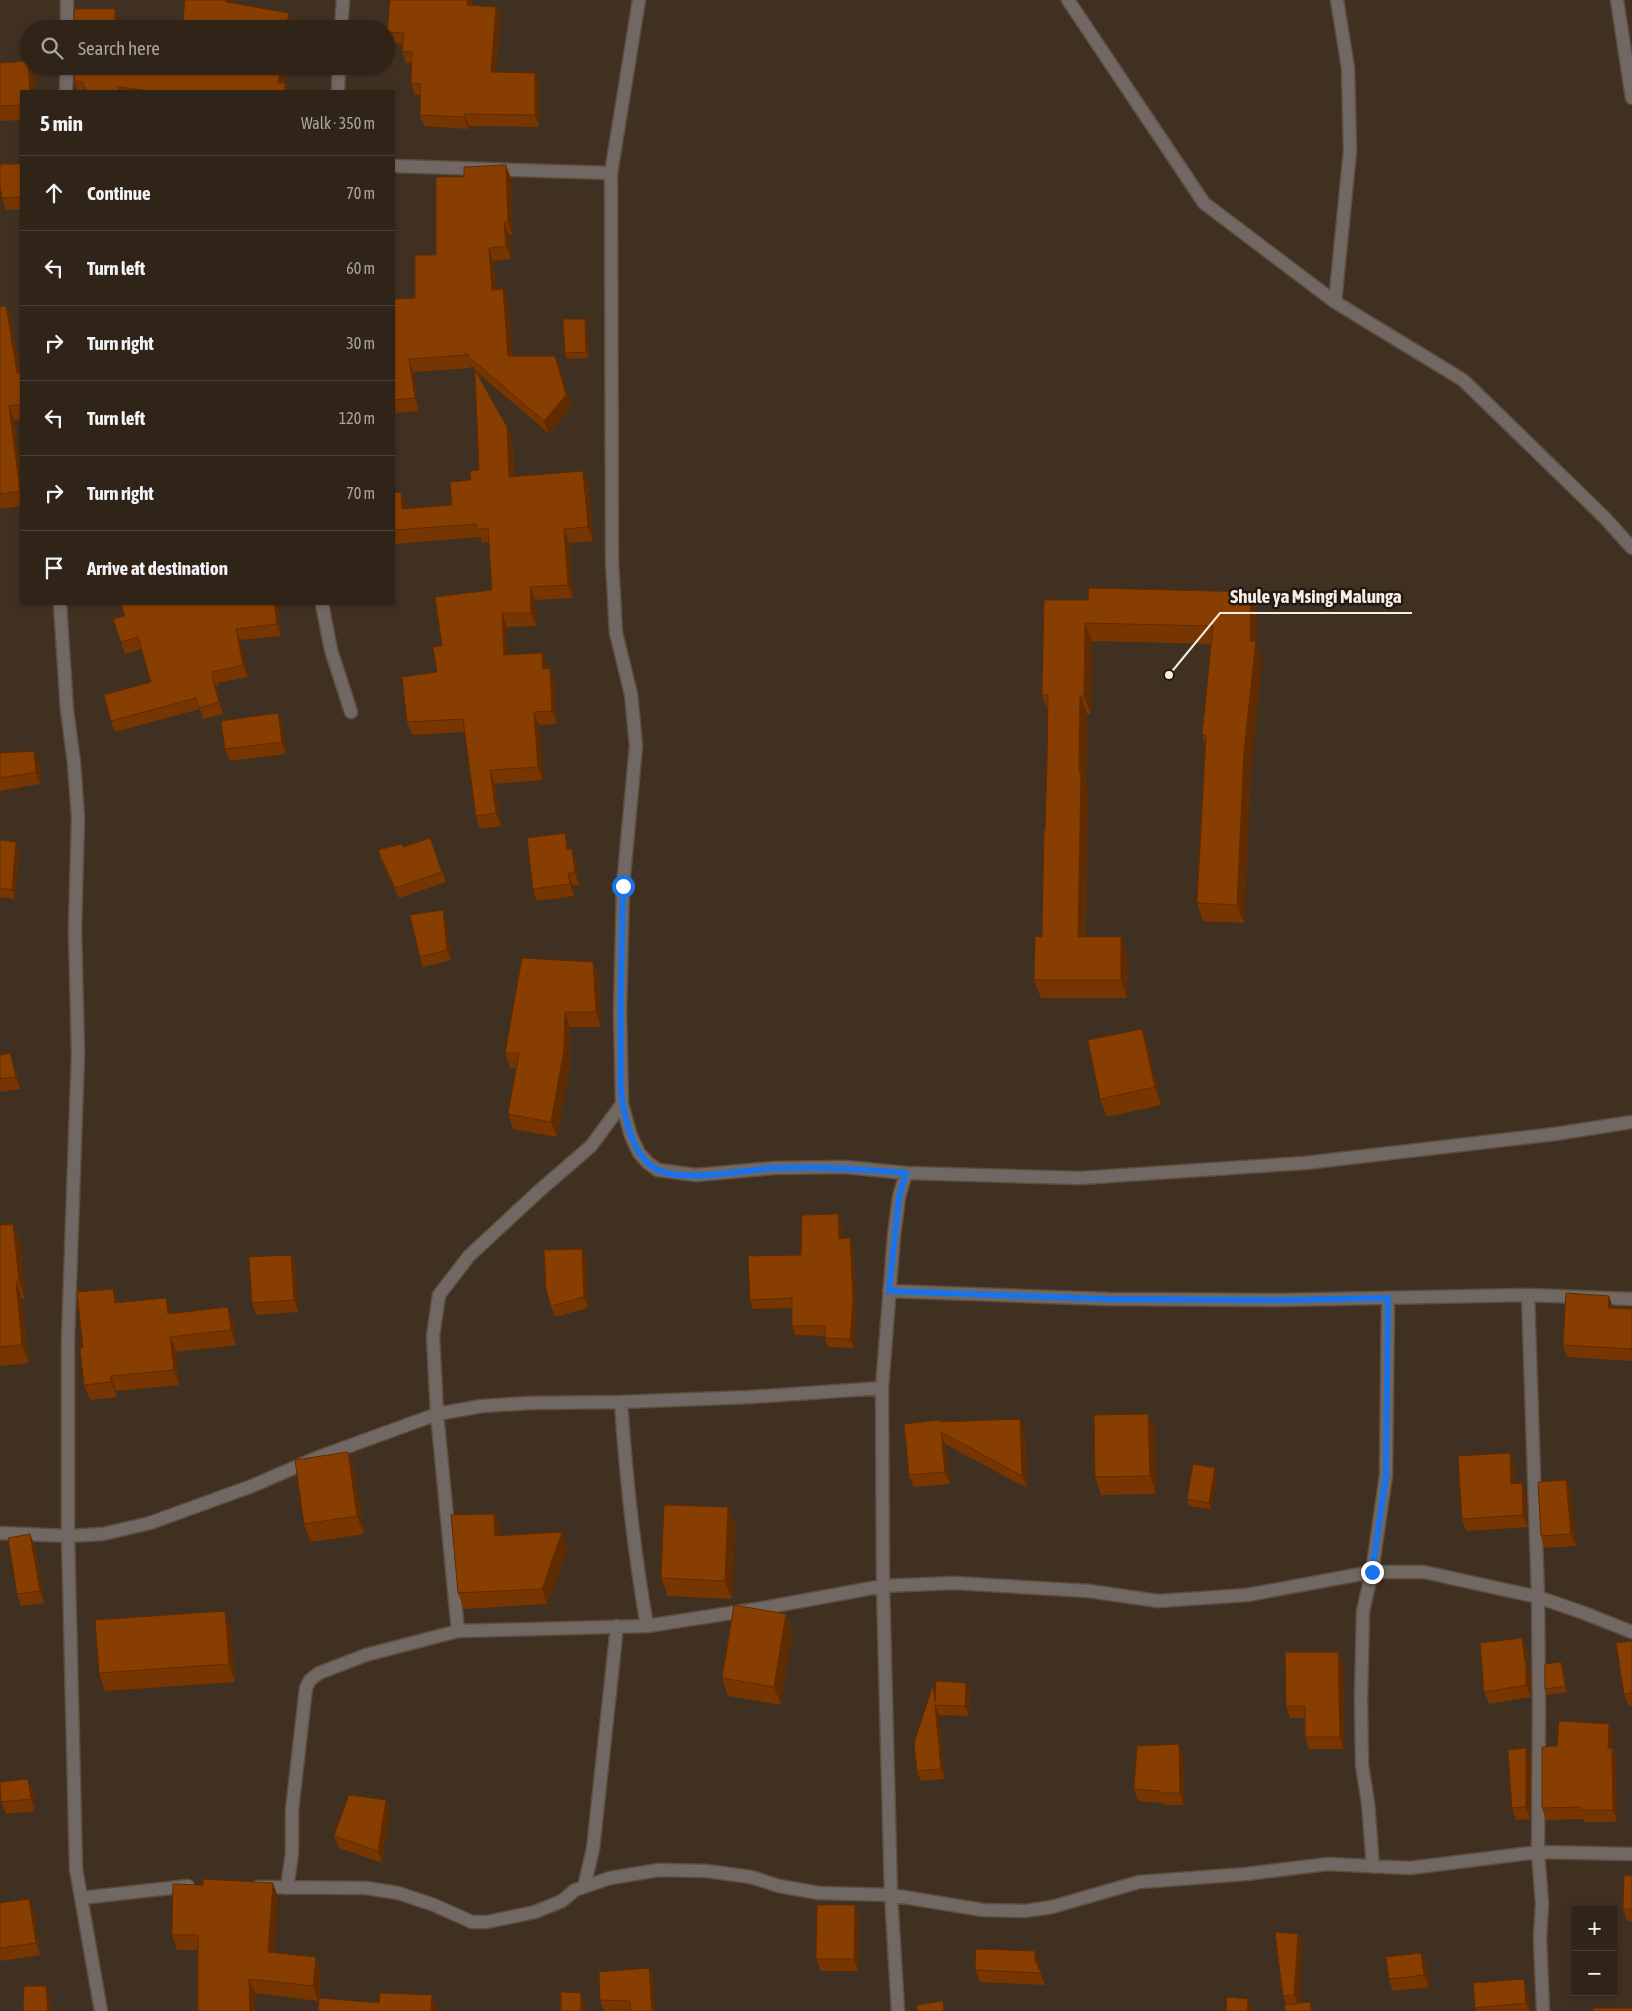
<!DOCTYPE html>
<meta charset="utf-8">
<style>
:root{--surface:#302419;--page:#382c22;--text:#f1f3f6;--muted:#a8a4a2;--line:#4b4138}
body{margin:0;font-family:"Asap Condensed",sans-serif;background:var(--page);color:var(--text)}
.controls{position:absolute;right:15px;bottom:15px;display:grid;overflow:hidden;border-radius:0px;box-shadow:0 1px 4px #0004}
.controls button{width:45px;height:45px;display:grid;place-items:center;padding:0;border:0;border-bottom:1px solid var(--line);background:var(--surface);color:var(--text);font:25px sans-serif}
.stop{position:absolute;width:15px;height:15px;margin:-11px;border:4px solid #1a73e8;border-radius:50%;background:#fff}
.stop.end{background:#1a73e8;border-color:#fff;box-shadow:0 1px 5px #0008}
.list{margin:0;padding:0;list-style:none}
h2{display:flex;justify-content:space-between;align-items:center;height:65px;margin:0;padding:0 20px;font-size:21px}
h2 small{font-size:16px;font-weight:400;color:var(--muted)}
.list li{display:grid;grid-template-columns:32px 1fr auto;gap:15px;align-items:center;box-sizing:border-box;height:75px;padding:0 20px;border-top:1px solid var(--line)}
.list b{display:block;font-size:19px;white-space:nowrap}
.list em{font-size:16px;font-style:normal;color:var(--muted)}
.icon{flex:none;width:28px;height:28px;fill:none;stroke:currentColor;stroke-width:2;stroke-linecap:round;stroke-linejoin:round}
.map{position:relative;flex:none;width:1632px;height:2011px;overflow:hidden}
.search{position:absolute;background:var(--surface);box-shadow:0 1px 4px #0004;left:20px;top:20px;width:375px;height:55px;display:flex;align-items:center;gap:12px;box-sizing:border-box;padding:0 18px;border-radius:28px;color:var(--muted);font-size:19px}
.panel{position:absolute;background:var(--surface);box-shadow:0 1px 4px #0004;left:20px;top:90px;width:375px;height:515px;border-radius:0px}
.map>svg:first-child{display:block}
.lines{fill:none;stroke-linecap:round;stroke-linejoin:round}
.street-casing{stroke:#5d4e40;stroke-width:15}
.street{stroke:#726863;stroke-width:12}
.wall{fill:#763501}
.shaded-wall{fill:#602b01}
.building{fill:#893e01;stroke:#602b01}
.route{stroke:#1a73e8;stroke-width:6}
.leader{fill:none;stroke:#f8ede4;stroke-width:2}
.callout-dot{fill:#f8ede4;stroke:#211913;stroke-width:2}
.callout-label{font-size:19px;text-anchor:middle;font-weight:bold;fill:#f8ede4;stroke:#211913;stroke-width:5;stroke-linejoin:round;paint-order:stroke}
</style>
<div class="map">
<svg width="1632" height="2011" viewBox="0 0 1632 2011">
<rect width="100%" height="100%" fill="#403021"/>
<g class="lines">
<defs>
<path id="street" d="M1068 0 1204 203 1335 302 1463 380 1604 517 1632 548
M1617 0 1632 98
M67 29V0
M341 29 343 0
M66 91 67 66
M338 91 339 66
M394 166 611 173
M1335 302 1350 151 1348 68 1337 0
M60 604 67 710 74 763 78 817 75 929 78 1054 68 1338V1536L76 1869 101 2011
M322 604 331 650 351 712
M622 1104 631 1136 639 1153 648 1163 658 1170 696 1175 774 1168 845 1167 906 1173 1080 1178 1305 1163 1555 1134 1632 1122
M889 1291 1107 1299 1280 1300 1528 1295 1632 1299
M1528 1295 1538 1597 1539 1710 1538 1852 1542 1904 1540 1938 1543 2011
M621 1402C626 1478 634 1552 647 1626
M0 1533 68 1536 103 1534 150 1523 252 1486 319 1457 437 1414 482 1406 530 1403 621 1402 750 1397 882 1388
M458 1631 437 1414 433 1336 439 1295 469 1256 539 1191 591 1146 622 1104 620 1013 623 886 636 746 631 694 616 633 612 562 611 173 639 0
M1373 1867 1368 1803 1362 1765 1361 1698 1363 1611 1372 1572 1386 1475 1388 1298
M258 1887 366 1888 398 1893 434 1905 472 1922H487L535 1912 562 1901 575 1890 584 1887 610 1878 659 1870 706 1871 751 1877 779 1886 819 1893 891 1895 983 1910 1025 1911 1052 1907 1139 1882 1246 1874 1328 1864 1410 1868 1538 1852 1632 1854
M584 1887 593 1849 617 1626
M287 1888 292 1853V1810L306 1688 310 1680 319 1673 366 1655 458 1631 647 1626 763 1608 883 1586 954 1583 1089 1591 1158 1601 1247 1595 1372 1572H1424L1538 1597 1584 1613 1632 1632
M81 1898 188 1886
M898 2011 891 1895 883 1586 882 1388 894 1235 899 1197 906 1173"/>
</defs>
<use href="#street" class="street-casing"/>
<use href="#street" class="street"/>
</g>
<path class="wall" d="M472 0V5L496 7 500 18 496 72 535 73 539 84V127L469 126 468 129 424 126 420 115V95H415L411 83 412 63H406L402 51 403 44 391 43 387 32Z
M0 63 34 75 21 91V120L0 121Z
M176 73 285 83 288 91H77L74 81Z
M21 164V209L6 210 2 198Z
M511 178 513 235H509L511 259 493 261 496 290 503 289 508 302 512 356 560 369 571 408 549 434 475 370 507 427 512 440 514 477 588 484 593 541 569 543 573 598 535 600 536 626 507 627 508 655 542 653 547 668 555 682 557 724 539 725 543 780 495 784 501 826 480 829 476 816 465 732 412 735 407 722 437 672 442 646 492 590 489 542 482 543 480 537 394 544V493L406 505V508L452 505 479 470 475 370 473 367 470 366 471 368 413 372 419 411 394 413V299L415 298 436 255Z
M6 306 11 320 20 372 21 376V419L14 420 21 478V506L0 509V307Z
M587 325 589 358 567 359 565 353Z
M1044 600 1257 610 1256 644 1262 659 1251 769 1244 923 1203 921 1197 903 1205 744 1202 735 1212 644 1092 641 1091 714H1087L1086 785 1088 790 1085 937 1128 955 1127 998H1041L1034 980 1042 937 1047 764 1048 711 1042 695Z
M121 604H277L281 636 240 640 248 677 217 683 218 687H216L223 714 203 719 200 709 115 732 111 721 151 682 141 649 125 654 121 642 125 616Z
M278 713 282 725 286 754 230 761 225 749Z
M0 753 39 763 40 784 0 791Z
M430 838 446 882 399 898 381 860 378 850 403 847Z
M0 840 16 842 19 852 15 899 0 897Z
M569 845 570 849 576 861 579 885H573L574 896 537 901 533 889Z
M443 910 446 920 451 960 423 967 420 957Z
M599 977 601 1027H570V1064L557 1137 513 1129 508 1114 516 1068H510L505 1053Z
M1142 1029 1148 1046 1161 1105 1107 1117 1100 1099Z
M10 1053 14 1065 20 1089 0 1092V1055Z
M841 1223 842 1239 850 1238 853 1248 856 1309 854 1348 828 1347 825 1338V1336L795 1335 792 1326V1308L753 1309 750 1300 801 1255Z
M13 1224 20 1242 25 1299H22L29 1363 0 1366V1225Z
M291 1255 295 1267 298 1312 256 1315 252 1303Z
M586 1259 588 1308 555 1317 551 1306Z
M119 1303 172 1313 233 1321 236 1345 176 1352 179 1385 116 1391 117 1397 90 1400 84 1385 83 1348Z
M1632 1309V1361L1567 1357 1563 1345Z
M1148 1414 1155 1432 1156 1494 1101 1495 1095 1477Z
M940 1422 1025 1431 1027 1488 945 1444 950 1484 914 1487 909 1475Z
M348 1452 354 1470 364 1534 311 1542 304 1524Z
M1510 1453 1514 1465 1515 1484 1526 1495 1528 1527 1466 1531 1462 1519Z
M1217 1474 1211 1509 1189 1506 1187 1499Z
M1566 1480 1571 1492 1576 1546 1545 1548 1541 1536Z
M728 1507 735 1525 732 1599 668 1596 661 1578Z
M494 1514 500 1530V1536L562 1532 568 1548 547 1604 464 1609 458 1593Z
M35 1546 44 1603 21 1606 17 1594Z
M231 1629 235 1682 105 1691 99 1673Z
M792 1632 781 1705 728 1696 722 1678Z
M1522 1638 1527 1650 1528 1667 1531 1673V1697L1489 1704 1484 1692Z
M1632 1641V1705L1629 1706 1624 1694Z
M1338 1652 1343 1664 1344 1749H1309L1305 1737V1718H1290L1286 1706Z
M1561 1662 1563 1668 1567 1692 1547 1695 1545 1689Z
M966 1683 970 1693 969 1716 939 1715 944 1779 921 1781 917 1771 935 1691Z
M1609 1724 1613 1736V1750L1616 1760 1617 1822H1584L1583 1819 1546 1820 1542 1808 1557 1746Z
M1183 1756 1184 1805H1164L1163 1803 1138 1801 1134 1789Z
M1531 1760 1530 1819 1516 1820 1512 1808Z
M33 1791 35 1811 6 1814 1 1802Z
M390 1812 382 1863 339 1848 334 1836Z
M1632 1876V1921H1627L1623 1909Z
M278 1897 274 1953 321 1972 319 1998 379 2003 432 1995 437 2011 318 2001 255 1993 198 1950H177L172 1935Z
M29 1899 34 1911 40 1955 0 1961V1903Z
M859 1917 858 1971H821L816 1959Z
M1298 1934 1302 1946 1299 2003 1310 2002 1313 2011H1285L1286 2005 1283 1996Z
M1421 1953 1426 1965 1429 1987 1393 1991 1389 1979Z
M1040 1963 1039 1970 1045 1985 980 1982 975 1970Z
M649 1968 653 1980 655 2011H604L600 2000Z
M1528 1991 1530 2011H1476L1475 2008Z"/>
<path class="shaded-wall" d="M226 0H234L231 16 226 2Z
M468 0H472V16L467 5Z
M496 7 500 18 495 83 491 72Z
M115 9 120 23V29H115Z
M289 13 294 26 293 29H286Z
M29 66H30L34 75 35 91H30Z
M281 66H288L285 83 288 91H285L278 83Z
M535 73 539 84V127L535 115Z
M464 114 469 126 468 129 464 117Z
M506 165 511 178 513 235 508 222Z
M504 222 509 235 511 259 506 246Z
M489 248 493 261 497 303 492 290Z
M503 289 508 302 513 369 508 356Z
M6 306 11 320 21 382 17 373Z
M585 319 587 325 589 358 586 352Z
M555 356 560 369 571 408 549 434 544 421Z
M409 359 413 372 419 411 415 398Z
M9 406 14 420 21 478V496L20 491Z
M507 427 512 440 514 490 509 477Z
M583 471 588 484 593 541 588 527Z
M401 492 406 505 407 522 402 509Z
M564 529 569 543 573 598 568 585Z
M530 587 535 600 536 626 531 613Z
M1251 592 1257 610 1256 644 1262 659 1251 769 1244 923 1237 905 1250 641Z
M274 604H277L281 636 277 624Z
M502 613 507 627 509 668 504 655Z
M1085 623 1092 641 1091 714 1084 696Z
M236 629 240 640 248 677 243 665Z
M542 653 547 666V682L543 669Z
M550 668 555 682 557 724 552 711Z
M212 676 216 687 223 714 219 702Z
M1080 696 1087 714 1086 785 1088 790 1084 955 1078 937Z
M534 712 539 725 543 780 538 767Z
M278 713 282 725 286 754 282 742Z
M34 751 39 763 40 784 36 772Z
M490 770 495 784 501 826 496 813Z
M565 833 569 845 571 862 567 850Z
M16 842 19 852 15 899 12 890Z
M572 849 576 861 579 885 575 873Z
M568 873 573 885 574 896 570 884Z
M443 910 446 920 451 960 447 950Z
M1121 937 1128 955 1127 998 1121 980Z
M593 962 599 977 601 1027 596 1012Z
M565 1012 570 1027V1064L557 1137 551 1122Z
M1142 1029 1148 1046 1161 1105 1155 1087Z
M10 1053 14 1065 20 1089 16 1077Z
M838 1214 841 1223 843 1248 839 1239Z
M13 1224 20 1242 25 1299 19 1281Z
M850 1238 853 1248 856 1309 854 1348 850 1339Z
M582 1249 586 1259 588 1308 584 1297Z
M291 1255 295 1267 298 1312 294 1300Z
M16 1282 22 1299 29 1363 22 1345Z
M113 1289 119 1303H115Z
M1609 1296 1613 1308H1608Z
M166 1298 172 1313 173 1329 168 1314Z
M228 1307 233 1321 236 1345 231 1330Z
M170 1337 176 1352 179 1385 174 1370Z
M111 1376 116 1391 117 1397 111 1382Z
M1148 1414 1155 1432 1156 1494 1150 1476Z
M1020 1419 1025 1431 1027 1488 1022 1476Z
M941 1432 945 1444 950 1484 945 1472Z
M348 1452 354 1470 364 1534 357 1516Z
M1510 1453 1514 1465 1516 1496 1511 1484Z
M1215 1468 1217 1474 1211 1509 1209 1503Z
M1566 1480 1571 1492 1576 1546 1571 1534Z
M1522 1483 1526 1495 1528 1527 1523 1515Z
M728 1507 735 1525 732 1599 725 1581Z
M494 1514 500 1530V1552L495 1536Z
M562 1532 568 1548 547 1604 542 1589Z
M30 1534 35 1546 44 1603 40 1591Z
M225 1611 231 1629 235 1682 229 1664Z
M786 1614 792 1632 781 1705 774 1687Z
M1522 1638 1527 1650 1528 1667 1531 1673V1697L1526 1685Z
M1338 1652 1343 1664 1344 1749 1340 1737Z
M1561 1662 1563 1668 1567 1692 1565 1686Z
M966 1683 970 1693 969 1716 965 1706Z
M935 1705 939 1715 944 1779 941 1769Z
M1609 1724 1613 1736V1750L1616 1760 1617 1822 1613 1810 1608 1748Z
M1179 1744 1183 1756 1184 1805 1180 1793Z
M1526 1748 1531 1760 1530 1819 1526 1807Z
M28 1779 33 1791 35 1811 31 1799Z
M386 1800 390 1812 382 1863 378 1851Z
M273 1883 278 1897 273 1967 268 1952Z
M29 1899 34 1911 40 1955 36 1943Z
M855 1905 859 1917 858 1971 854 1959Z
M1298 1934 1302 1946 1299 2007 1294 1995Z
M1035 1951 1040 1963 1039 1972 1035 1960Z
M1421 1953 1426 1965 1429 1987 1424 1975Z
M316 1957 321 1972 318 2001 313 1986Z
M649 1968 653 1980 655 2011H652Z
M249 1979 255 1993V2011H250Z
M1524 1979 1528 1991 1530 2011H1529L1526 2003Z
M46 1986 50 1996 51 2011H48Z
M581 1993 585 2005V2011H581Z
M432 1995 437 2011H431Z
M1248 1999 1253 2011H1247Z"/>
<path class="building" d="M185 0H226V2L289 13 286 29H182Z
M390 0H468L467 5 496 7 491 72 535 73V115L464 114V117L420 115 421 84 411 83 412 52 402 51 404 33 387 32Z
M74 9H115V29H74Z
M28 61 30 91H21V105L0 106V63Z
M76 66H129L176 73 177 66H281L278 83H285V91H149L119 87 120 91H86L83 82 74 81Z
M0 164H21V197L2 198 0 187Z
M506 165 508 222H504L506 246 489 248 492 290 503 289 508 356H555L566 395 544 421 469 357V355L465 353 466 355 409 359 415 398 394 400V299L415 298V255H436V177H464V167Z
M6 306 17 373 20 372 21 378V404L9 406 20 491 0 494V307Z
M563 319H585L586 352 565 353Z
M475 370 507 427 509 477 583 471 588 527 564 529 568 585 530 587 531 613H502L504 655 542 653 543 669 550 668 552 711 534 712 538 767 490 770 496 813 476 816 463 719 407 722 402 677 437 672 433 647 442 646 435 597 492 590 488 528 477 530 476 524 394 530V493L401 492 402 509 452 505 450 482 471 480 470 471 479 470Z
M1089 588 1251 592 1250 641H1256L1244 751 1237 905 1197 903 1206 736 1202 735 1213 626 1085 623 1084 696H1080L1079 772H1081L1078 937H1121V980H1034L1035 936 1042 937 1044 830H1045L1047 764 1048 695H1042L1044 600H1088Z
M121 604H274L277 624 236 629 243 665 212 672 213 675 212 676 219 702 199 708 196 698 111 721 104 695 151 682 138 637 121 642 113 619 125 616Z
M278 713 282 742 225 749 221 721Z
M34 751 36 772 0 778V753Z
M565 833 567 850 572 849 575 873H568L570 884 533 889 527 838Z
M430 838 442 872 395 888 378 850 402 844 403 847Z
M0 840 16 842 12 890 0 888Z
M443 910 447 950 420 957 410 915Z
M522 958 593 962 596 1012H565L564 1049 551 1122 508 1114 519 1053H505Z
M1142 1029 1155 1087 1100 1099 1088 1040Z
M10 1053 16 1077 0 1079V1055Z
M838 1214 839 1239 850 1238 853 1299 850 1339 825 1338V1326H792V1298L750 1300 748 1256 801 1255 802 1215Z
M13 1224 19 1281 16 1282 22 1345 0 1347V1225Z
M582 1249 584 1297 551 1306 546 1289 544 1250Z
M291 1255 294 1300 252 1303 249 1257Z
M113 1289 115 1303 166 1298 168 1314 228 1307 231 1330 170 1337 174 1370 111 1376V1382L84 1385 80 1348H83L77 1292Z
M1566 1293 1609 1296 1608 1308 1632 1309V1349L1563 1345Z
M1148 1414 1150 1476 1095 1477 1094 1415Z
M1020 1419 1022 1476 941 1432 945 1472 909 1475 904 1424 940 1420V1422Z
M348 1452 357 1516 304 1524 295 1460Z
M1510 1453 1511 1484 1522 1483 1523 1515 1462 1519 1458 1456Z
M1193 1464 1215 1468 1209 1503 1187 1499Z
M1566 1480 1571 1534 1541 1536 1538 1482Z
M664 1505 728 1507 725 1581 661 1578Z
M494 1514 495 1536 562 1532 542 1589 458 1593 451 1515Z
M30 1534 40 1591 17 1594 8 1538Z
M734 1605 786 1614 774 1687 722 1678Z
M225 1611 229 1664 99 1673 95 1620Z
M1522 1638 1525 1661H1526V1685L1484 1692 1480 1643Z
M1632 1641V1693L1624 1694 1616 1643Z
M1285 1652H1338L1340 1737H1305V1706H1286Z
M1561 1662 1565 1686 1545 1689V1664Z
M936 1681 966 1683 965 1706 935 1705 941 1769 917 1771 914 1743 933 1685 935 1702Z
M1559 1721 1609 1724 1608 1748H1612L1613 1810H1580V1807L1542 1808V1747L1557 1746Z
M1179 1744 1180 1793H1160V1791L1134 1789 1137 1746Z
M1526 1748V1807L1512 1808 1508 1750Z
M28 1779 31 1799 1 1802 0 1782Z
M349 1795 386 1800 378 1851 334 1836Z
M1624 1875 1632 1876V1909H1623Z
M203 1879 273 1883 268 1952 316 1957 313 1986 249 1979 250 2011H198V1935H172L173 1884 203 1885Z
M29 1899 36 1943 0 1948V1903Z
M817 1905H855L854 1959H816Z
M1275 1932 1298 1934 1294 1995 1283 1996Z
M976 1949 1035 1951V1960L1041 1973 975 1970Z
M1421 1953 1424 1975 1389 1979 1386 1957Z
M649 1968 652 2011H630V2001L600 2000 599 1972Z
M1524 1979 1526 2003 1475 2008 1473 1983Z
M24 1986H46L48 2011H23Z
M561 1992 581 1993V2011H561Z
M380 1993 432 1995 431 2011H318L319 1998 379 2003Z
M1227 1997 1248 1999 1247 2011H1226Z
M943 2001 944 2011H918L917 2005Z
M1310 2002 1311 2011H1285L1284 2005Z
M1593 2008H1632V2011H1593Z"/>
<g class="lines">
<path class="route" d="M623 886C622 941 620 997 621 1052 621 1069 619 1089 623 1105 627 1128 635 1159 658 1170 686 1183 743 1170 774 1168 819 1166 862 1169 906 1173L899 1197 889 1291 1107 1299 1280 1300 1388 1298 1386 1475 1372 1572"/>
</g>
<path class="leader" d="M1169 675L1220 613H1412"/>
<circle class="callout-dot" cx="1169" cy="675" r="5"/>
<g class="callout-label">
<text x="1316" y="603">Shule ya Msingi Malunga</text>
</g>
</svg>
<div class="controls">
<button>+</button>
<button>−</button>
</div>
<div class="stop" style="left:623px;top:886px"></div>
<div class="stop end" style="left:1372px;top:1572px"></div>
<div class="search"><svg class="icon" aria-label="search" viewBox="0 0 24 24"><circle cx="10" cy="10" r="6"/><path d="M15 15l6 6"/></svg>Search here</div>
<section class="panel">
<h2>5 min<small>Walk · 350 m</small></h2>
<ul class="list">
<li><svg class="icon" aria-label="ahead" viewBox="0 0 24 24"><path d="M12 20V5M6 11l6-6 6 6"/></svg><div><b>Continue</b></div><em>70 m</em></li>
<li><svg class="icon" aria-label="left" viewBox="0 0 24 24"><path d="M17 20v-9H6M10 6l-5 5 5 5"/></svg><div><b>Turn left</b></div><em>60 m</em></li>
<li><svg class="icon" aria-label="right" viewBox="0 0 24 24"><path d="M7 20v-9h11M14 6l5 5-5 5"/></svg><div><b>Turn right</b></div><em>30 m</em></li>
<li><svg class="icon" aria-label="left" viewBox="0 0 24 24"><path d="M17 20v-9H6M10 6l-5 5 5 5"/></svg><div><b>Turn left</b></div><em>120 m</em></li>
<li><svg class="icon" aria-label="right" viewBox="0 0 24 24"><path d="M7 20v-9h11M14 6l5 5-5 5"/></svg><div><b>Turn right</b></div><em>70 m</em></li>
<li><svg class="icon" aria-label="arrive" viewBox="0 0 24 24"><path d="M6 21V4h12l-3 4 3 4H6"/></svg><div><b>Arrive at destination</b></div></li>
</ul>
</section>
</div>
